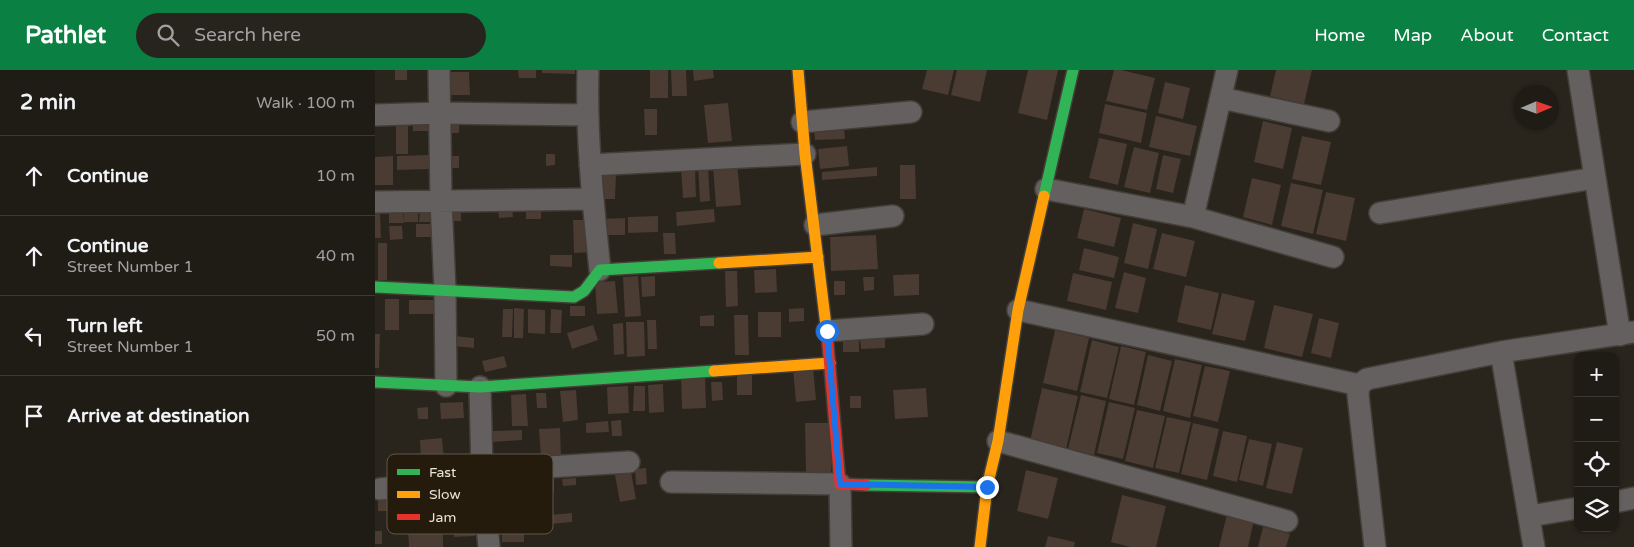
<!DOCTYPE html>
<meta charset="utf-8">
<style>
:root{--surface:#1f1b15;--page:#27241e;--text:#f1f3f6;--muted:#a1a1a0;--line:#3c3934;--accent:#0b8043}
body{margin:0;font-family:"Varela Round",sans-serif;background:var(--page);color:var(--text)}
.controls{position:absolute;right:15px;bottom:15px;display:grid;overflow:hidden;border-radius:10px;box-shadow:0 1px 4px #0004}
.controls button{width:45px;height:45px;display:grid;place-items:center;padding:0;border:0;border-bottom:1px solid var(--line);background:var(--surface);color:var(--text);font:25px sans-serif}
.compass{position:absolute;left:1139px;top:15px;width:45px;height:45px;border-radius:50%;background:var(--surface);box-shadow:0 1px 4px #0004;rotate:88deg}
.stop{position:absolute;width:15px;height:15px;margin:-11px;border:4px solid #1a73e8;border-radius:50%;background:#fff}
.stop.end{background:#1a73e8;border-color:#fff;box-shadow:0 1px 5px #0008}
.list{margin:0;padding:0;list-style:none}
h2{display:flex;justify-content:space-between;align-items:center;height:65px;margin:0;padding:0 20px;font-size:21px}
h2 small{font-size:16px;font-weight:400;color:var(--muted)}
.list li{display:grid;grid-template-columns:32px 1fr auto;gap:15px;align-items:center;box-sizing:border-box;height:80px;padding:0 20px;border-top:1px solid var(--line)}
.list b{display:block;font-size:19px;white-space:nowrap}
.list p{margin:0;font-size:16px;white-space:nowrap;color:var(--muted)}
.list em{font-size:16px;font-style:normal;color:var(--muted)}
.icon{flex:none;width:28px;height:28px;fill:none;stroke:currentColor;stroke-width:2;stroke-linecap:round;stroke-linejoin:round}
.map{position:relative;flex:none;width:1259px;height:477px;overflow:hidden}
header{display:flex;align-items:center;gap:30px;box-sizing:border-box;height:70px;padding:0 25px;background:var(--accent);color:#fff}
header strong{font-size:24px}
nav{display:flex;gap:28px;margin-inline-start:auto;font-size:18px}
.search{width:350px;height:45px;background:var(--page);display:flex;align-items:center;gap:12px;box-sizing:border-box;padding:0 18px;border-radius:28px;color:var(--muted);font-size:19px}
main{display:flex}
aside{flex:1;background:var(--surface)}
.map>svg:first-child{display:block}
.building{fill:#4a3b33}
.lines{fill:none;stroke-linecap:round;stroke-linejoin:round}
.street-casing{stroke:#433e37;stroke-width:24}
.fast-casing{stroke:#433e37;stroke-width:14}
.slow-casing{stroke:#433e37;stroke-width:14}
.jam-casing{stroke:#433e37;stroke-width:14}
.street{stroke:#64605f;stroke-width:21}
.fast{stroke:#30b455;stroke-width:11}
.slow{stroke:#ff9f0a;stroke-width:11}
.jam{stroke:#e5322d;stroke-width:11}
.route{stroke:#1a73e8;stroke-width:6}
.key{fill:#251b0d;stroke:#60574a;stroke-width:1}
.key-label{font-size:14px;fill:#eae4da}
</style>
<header>
<strong>Pathlet</strong>
<div class="search"><svg class="icon" aria-label="search" viewBox="0 0 24 24"><circle cx="10" cy="10" r="6"/><path d="M15 15l6 6"/></svg>Search here</div>
<nav><a>Home</a><a>Map</a><a>About</a><a>Contact</a></nav>
</header>
<main>
<aside>
<h2>2 min<small>Walk · 100 m</small></h2>
<ul class="list">
<li><svg class="icon" aria-label="ahead" viewBox="0 0 24 24"><path d="M12 20V5M6 11l6-6 6 6"/></svg><div><b>Continue</b></div><em>10 m</em></li>
<li><svg class="icon" aria-label="ahead" viewBox="0 0 24 24"><path d="M12 20V5M6 11l6-6 6 6"/></svg><div><b>Continue</b><p>Street Number 1</p></div><em>40 m</em></li>
<li><svg class="icon" aria-label="left" viewBox="0 0 24 24"><path d="M17 20v-9H6M10 6l-5 5 5 5"/></svg><div><b>Turn left</b><p>Street Number 1</p></div><em>50 m</em></li>
<li><svg class="icon" aria-label="arrive" viewBox="0 0 24 24"><path d="M6 21V4h12l-3 4 3 4H6"/></svg><div><b>Arrive at destination</b></div></li>
</ul>
</aside>
<div class="map">
<svg width="1259" height="477" viewBox="0 0 1259 477">
<rect width="100%" height="100%" fill="#29241c"/>
<path class="building" d="M20 0H32V10H20Z
M143 0H161V8H144Z
M167 0H200V4L167 3Z
M275 0H293V28H275Z
M296 0H311L312 26H297Z
M318 0H338L339 8 319 11Z
M552 0H579L573 25 547 19Z
M582 0H612L605 32 576 25Z
M653 0H683L672 50 643 43Z
M739 0H746L780 8 772 40 731 31Z
M901 0H937L929 34 895 26Z
M73 2H94L95 25H74Z
M790 12 815 18 808 49 783 43Z
M353 33 357 71 333 73 329 35Z
M730 34 772 43 766 73 724 63Z
M269 39H282V65H270Z
M781 46 822 56 815 86 774 77Z
M38 51H53V61H38Z
M888 51 917 58 908 99 879 92Z
M21 52H33V84H21Z
M73 52H84V63H74Z
M469 57 470 69 440 70 439 58Z
M927 66 956 72 946 115 917 109Z
M724 68 752 74 743 115 714 108Z
M472 76 474 96 445 99 443 79Z
M759 77 784 83 775 123 749 117Z
M171 84H180V95L171 96Z
M54 85V99L22 100V86Z
M788 85 806 89 798 123 781 119Z
M18 86V115H0V87Z
M74 86H84V98H74Z
M362 93 366 135 341 137 338 96Z
M525 95H540L541 129H525Z
M333 96 335 131 325 132 323 97Z
M502 97V106L447 110V102Z
M320 98 321 127 308 128 306 99Z
M225 103 241 104 240 129H224Z
M877 108 906 115 897 155 868 147Z
M916 113 948 120 938 164 906 156Z
M951 122 980 128 971 171 941 164Z
M45 138H55V152H44Z
M86 138V151H77V139Z
M123 138H137L138 147 124 148Z
M151 138H166V149H151Z
M28 139 29 153H14V140Z
M29 139H43V152H29Z
M339 139 340 152 302 156 301 142Z
M709 139 746 148 739 177 702 168Z
M0 141H5L6 168H0Z
M283 146V162L253 163V147Z
M250 148V165H226L225 149Z
M198 150H217L218 182 199 183Z
M758 153 782 159 773 199 749 193Z
M41 154H56L57 167H41Z
M14 156H27L28 169 15 170Z
M288 163H300L301 184H289Z
M787 163 820 171 811 207 778 199Z
M501 165 503 199 456 201 455 167Z
M3 173H12V210H3Z
M709 178 744 187 739 208 704 200Z
M175 185H197V197L175 196Z
M401 199 402 222 380 223 379 200Z
M350 201H362L363 236 351 237Z
M749 202 771 208 763 243 740 238Z
M698 203 737 212 731 240 692 231Z
M544 204V225L519 226 518 205Z
M263 206 266 246 250 247 248 207Z
M280 206V226L267 227 266 207Z
M488 207H499V220L489 221Z
M240 211 243 243 222 244 220 212Z
M459 211H470V225H459Z
M810 215 844 223 836 260 802 252Z
M847 223 880 231 870 271 837 264Z
M10 229H24V260H10Z
M34 230H59V244H34Z
M899 235 938 244 927 287 889 278Z
M195 236H210V246H195Z
M139 238 149 239 148 268H139Z
M429 238V251L414 252V239Z
M128 239H138L137 267H127Z
M153 239 170 240V264L153 263Z
M176 239 187 240 186 263H175Z
M383 242H406V267H383Z
M339 245V256H325V246Z
M359 245H373L374 285H360Z
M944 248 964 253 956 288 936 283Z
M272 250H281L282 279H273Z
M251 252H269L270 286 252 287Z
M248 253 249 284 239 285 238 254Z
M218 255 223 270 197 279 192 263Z
M680 260 714 268 702 321 668 313Z
M0 264H5L4 298H0Z
M79 266 99 268V278L78 276Z
M510 267V278L486 279 485 268Z
M468 269 484 270V282H468Z
M717 270 744 277 732 328 705 322Z
M746 276 771 282 759 335 734 329Z
M773 285 797 291 785 341 762 335Z
M129 286 132 297 110 302 107 291Z
M800 289 827 295 815 348 788 341Z
M830 296 855 301 843 352 818 346Z
M438 297 441 330 421 332 418 299Z
M362 304H377V325H362Z
M330 306 331 338 307 339 306 307Z
M336 312H347L348 330 337 331Z
M288 314 289 342 274 343 273 315Z
M253 316 254 343 233 344 232 317Z
M259 316H270V341H258Z
M551 318 553 347 520 349 518 320Z
M667 318 703 326 691 379 655 371Z
M201 320 203 350 188 352 185 321Z
M161 323H171L172 338H162Z
M151 324 153 356H137L136 325Z
M706 325 731 331 719 385 693 379Z
M475 326H486V338H475Z
M88 332 89 348 66 349 65 333Z
M734 332 760 338 748 389 722 383Z
M53 337V349H43L42 338Z
M762 340 790 346 778 398 750 391Z
M792 347 816 352 804 403 780 398Z
M246 350 247 366H237L236 351Z
M233 351 234 362 211 363V353Z
M430 353H456V404H431Z
M818 353 844 359 832 410 806 404Z
M185 358 186 387 166 388 164 359Z
M147 360V370L117 372V361Z
M848 361 872 366 862 412 838 406Z
M67 368 69 390 46 391 45 370Z
M874 369 897 374 888 416 864 410Z
M902 372 928 378 917 424 891 418Z
M271 398 272 414 261 415 260 399Z
M651 400 683 408 673 449 642 441Z
M256 402 261 429 245 432 240 405Z
M201 408V415L188 416 187 409Z
M169 409H179V422H170Z
M747 425 791 436 781 477H755L736 472Z
M3 426H16V441H3Z
M197 443V452L152 456 151 447Z
M852 444 879 450 873 477H844Z
M149 448V472H127V449Z
M100 453V466L79 467V454Z
M888 457 915 464 911 477H883Z
M68 459V477H34L33 460Z
M0 461H7V474H0Z
M673 466 700 472 699 477H670Z"/>
<g class="lines">
<defs>
<path id="street" d="M64 0 66 131 70 220 71 316
M213 0C211 67 218 133 225 200
M1203 0 1245 265
M846 28 954 51
M0 45 65 43 212 45
M427 52 536 42
M215 95 430 84
M671 119 818 147 958 187
M0 132 217 129
M1005 143 1220 108
M818 147 852 0
M440 155 518 146
M643 240 984 315
M452 261 548 254
M1126 282 1159 477
M105 317 107 401 114 477
M623 371 912 451
M107 401 254 392
M296 412 465 414 466 477
M5 419 108 409
M1240 432 1259 428
M1155 446 1203 438
M1000 477 983 325 984 315 992 309 1126 282 1259 262"/>
<path id="fast" d="M669 126 698 0
M0 217 199 227 209 221 225 200 344 193
M0 312 105 317 339 301
M491 415 612 417"/>
<path id="slow" d="M423 0 430 84 452 264
M344 193 443 187
M339 301 455 293
M605 477 612 417 623 371 643 240 669 126"/>
<path id="jam" d="M452 264 465 414 491 415"/>
</defs>
<use href="#street" class="street-casing"/>
<use href="#fast" class="fast-casing"/>
<use href="#slow" class="slow-casing"/>
<use href="#jam" class="jam-casing"/>
<use href="#street" class="street"/>
<use href="#fast" class="fast"/>
<use href="#slow" class="slow"/>
<use href="#jam" class="jam"/>
</g>
<g class="lines">
<path class="route" d="M452 261 465 414 612 417"/>
</g>
<rect x="12" y="384" width="166" height="80" rx="8" class="key"/>
<rect x="22" y="399" width="23" height="6" fill="#30b455"/>
<rect x="22" y="421" width="23" height="7" fill="#ff9f0a"/>
<rect x="22" y="444" width="23" height="6" fill="#e5322d"/>
<g class="key-label">
<text x="54" y="407">Fast</text>
<text x="54" y="429">Slow</text>
<text x="54" y="452">Jam</text>
</g>
</svg>
<div class="controls">
<button>+</button>
<button>−</button>
<button><svg class="icon" aria-label="locate" viewBox="0 0 24 24"><circle cx="12" cy="12" r="6"/><path d="M12 2v4M12 18v4M2 12h4M18 12h4"/></svg></button>
<button><svg class="icon" aria-label="layers" viewBox="0 0 24 24"><path d="M12 4l9 5-9 5-9-5zM3 14l9 5 9-5"/></svg></button>
</div>
<svg class="compass" viewBox="-18 -18 36 36"><path d="M0-13l5 13h-10z" fill="#e53935"/><path d="M0 13l5-13h-10z" fill="#a1a1a0"/></svg>
<div class="stop" style="left:452px;top:261px"></div>
<div class="stop end" style="left:612px;top:417px"></div>
</div>
</main>
